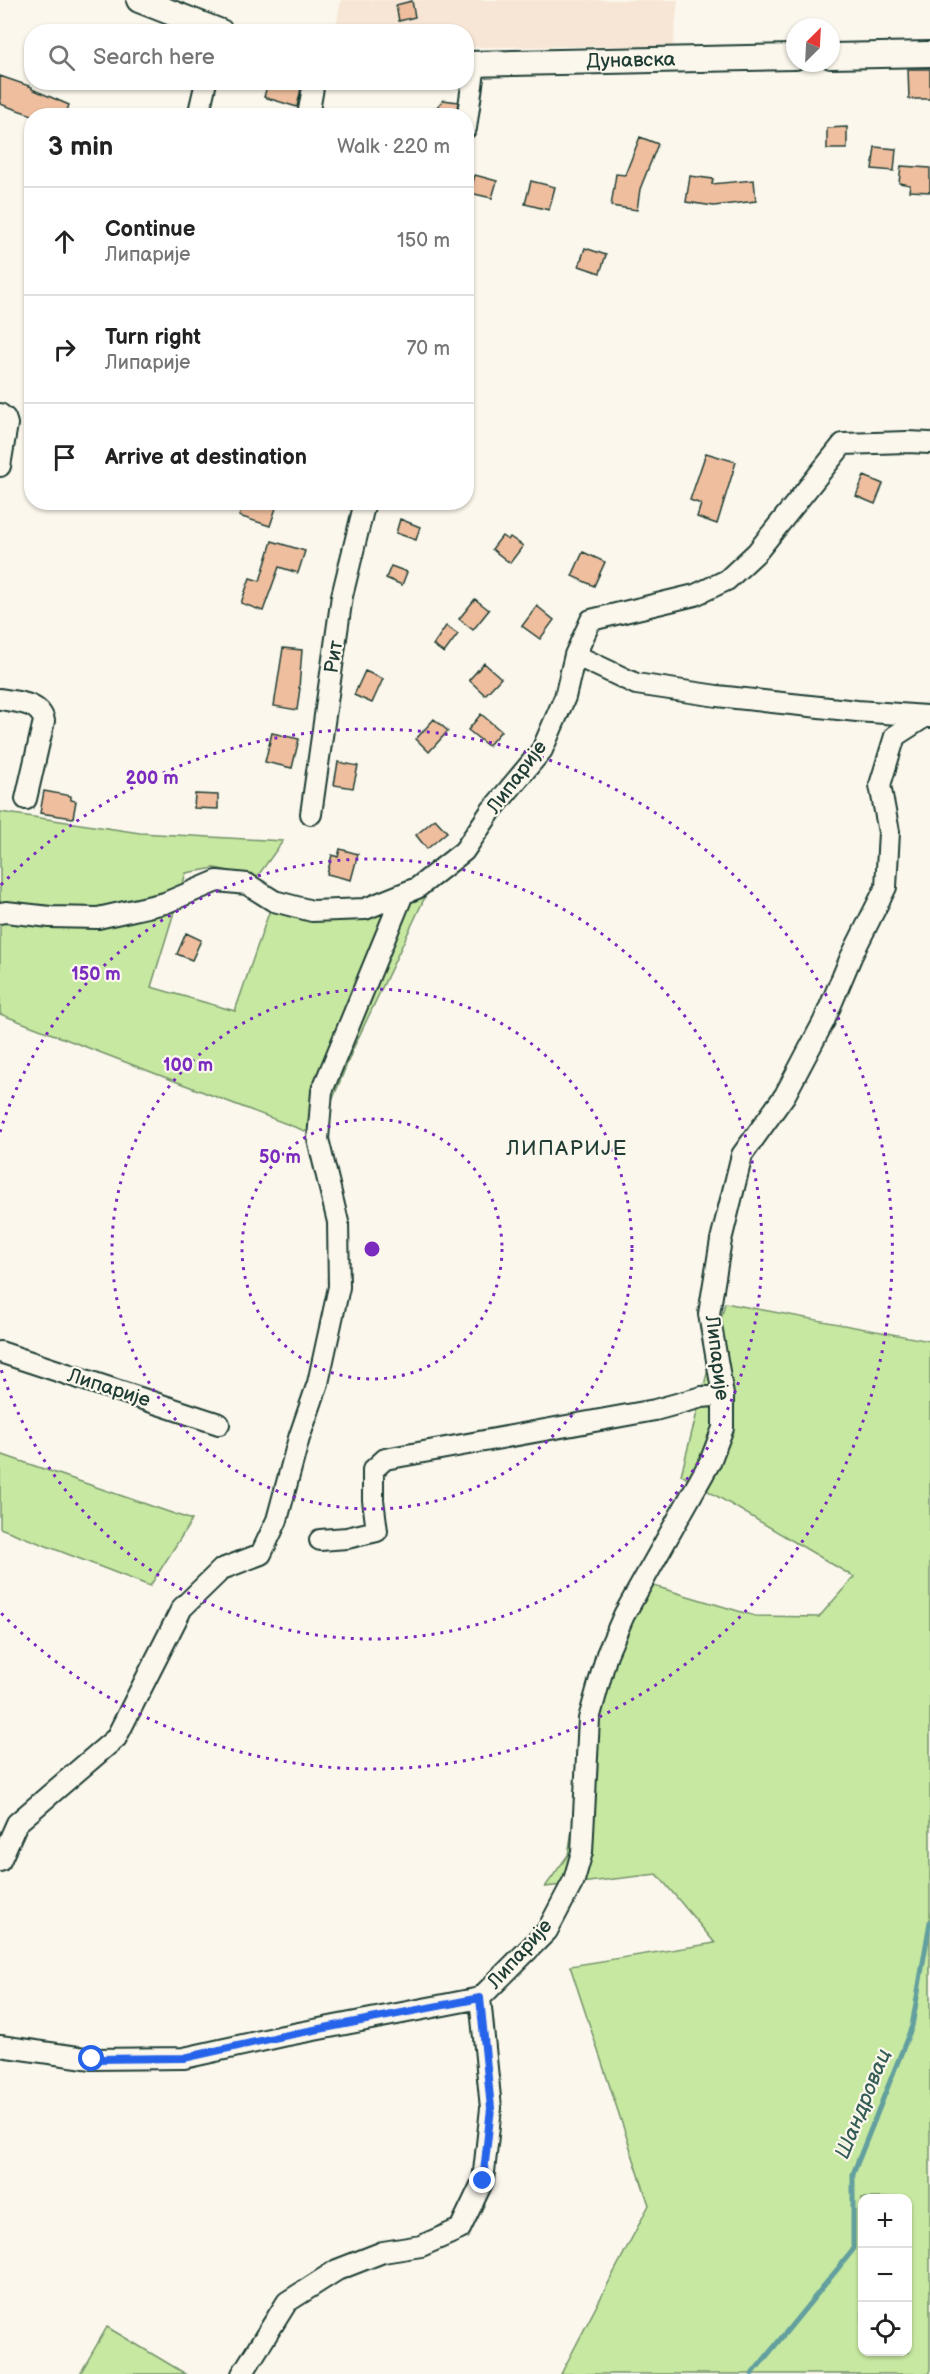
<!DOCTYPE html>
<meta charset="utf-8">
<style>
:root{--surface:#fff;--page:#f6f6f6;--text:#222;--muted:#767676;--line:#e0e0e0}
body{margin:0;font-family:"Balsamiq Sans",sans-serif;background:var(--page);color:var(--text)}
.controls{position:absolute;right:18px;bottom:18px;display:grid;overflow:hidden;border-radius:12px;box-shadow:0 2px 4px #0004}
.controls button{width:54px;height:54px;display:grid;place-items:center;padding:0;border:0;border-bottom:2px solid var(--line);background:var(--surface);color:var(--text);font:30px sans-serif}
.compass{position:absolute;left:786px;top:18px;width:54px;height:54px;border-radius:50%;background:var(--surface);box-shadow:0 2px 4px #0004;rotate:24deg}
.stop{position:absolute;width:18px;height:18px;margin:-14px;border:4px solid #2563eb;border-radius:50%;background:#fff}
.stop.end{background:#2563eb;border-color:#fff;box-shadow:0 2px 6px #0008}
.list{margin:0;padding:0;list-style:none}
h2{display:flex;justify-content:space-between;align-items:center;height:78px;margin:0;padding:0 24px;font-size:26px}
h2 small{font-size:20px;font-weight:400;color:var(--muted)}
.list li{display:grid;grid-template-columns:39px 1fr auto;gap:18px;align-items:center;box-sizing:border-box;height:108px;padding:0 24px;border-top:2px solid var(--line)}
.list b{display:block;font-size:22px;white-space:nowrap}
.list p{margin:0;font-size:20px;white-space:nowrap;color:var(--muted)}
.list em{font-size:20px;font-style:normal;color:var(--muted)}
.icon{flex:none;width:33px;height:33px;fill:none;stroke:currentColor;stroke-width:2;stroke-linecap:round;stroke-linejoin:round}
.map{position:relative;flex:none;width:930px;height:2374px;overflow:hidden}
.search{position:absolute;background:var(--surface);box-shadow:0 2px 4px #0004;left:24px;top:24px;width:450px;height:66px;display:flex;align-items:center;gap:15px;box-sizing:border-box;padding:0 21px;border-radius:24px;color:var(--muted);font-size:22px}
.panel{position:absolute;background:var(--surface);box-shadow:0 2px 4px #0004;left:24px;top:108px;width:450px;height:402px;border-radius:24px}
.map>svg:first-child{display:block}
.built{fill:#f7e6d5}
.green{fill:#c7e8a1;stroke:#73926a;stroke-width:1.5;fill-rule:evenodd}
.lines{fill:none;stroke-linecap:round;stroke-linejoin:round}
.stream{stroke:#629f9e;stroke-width:5}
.building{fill:#eebe9e;stroke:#1f3d34;stroke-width:1.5}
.minor-casing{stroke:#1f3d34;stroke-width:24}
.major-casing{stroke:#1f3d34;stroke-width:28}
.minor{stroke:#fbf7ec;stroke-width:20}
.major{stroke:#fbf7ec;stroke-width:24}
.route{stroke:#2563eb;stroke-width:8}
.ring{fill:none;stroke:#7b2cbf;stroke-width:3;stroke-dasharray:3 6}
.labels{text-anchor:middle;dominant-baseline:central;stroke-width:4.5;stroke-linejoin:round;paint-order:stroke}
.street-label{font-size:20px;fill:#1f3d34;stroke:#fbf7ec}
.neighbourhood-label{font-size:21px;letter-spacing:1.5px;fill:#1f3d34;stroke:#fbf7ec}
.water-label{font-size:21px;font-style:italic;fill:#355e57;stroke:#fbf7ec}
.centre{fill:#7b2cbf;stroke:#fbf7ec;stroke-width:3}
.ring-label{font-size:18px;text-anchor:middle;font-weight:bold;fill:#7b2cbf;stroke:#fbf7ec;stroke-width:4.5;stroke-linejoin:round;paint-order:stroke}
</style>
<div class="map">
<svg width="930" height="2374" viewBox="0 0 930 2374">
<rect width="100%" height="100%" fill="#fbf7ec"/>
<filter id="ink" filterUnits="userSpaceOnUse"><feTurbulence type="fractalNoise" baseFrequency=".0167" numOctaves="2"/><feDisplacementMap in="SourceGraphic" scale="12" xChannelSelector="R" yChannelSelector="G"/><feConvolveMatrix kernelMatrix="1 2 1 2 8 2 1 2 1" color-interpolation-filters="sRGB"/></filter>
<g filter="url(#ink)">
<path class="built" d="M341 0H678L673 46 467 47 466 32H335Z"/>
<path class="green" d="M0 812 140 833 283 841 257 877 215 868 186 873 151 987 235 1011 274 898 296 903 425 897 353 1049 318 1136 0 1014Z
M725 1303 930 1341V2374H561L649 2205 570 1966 715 1943 657 1874 545 1887 568 1855 573 1824 578 1720 606 1639 637 1581 755 1616 819 1617 854 1577 681 1475ZM862 2198H908V2352H862Z
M0 1454 192 1520 150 1586 0 1528Z
M107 2327 186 2374H80Z"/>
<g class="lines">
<path class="stream" d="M752 2374 853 2250V2174L912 2026 930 1922"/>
</g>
<path class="building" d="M412 1 415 17 399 21 396 5Z
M908 69H930V99H909Z
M0 76 32 87V89L69 105 65 116H35L0 104Z
M268 82 302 84 297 107 264 97Z
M443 100 458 102 456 116H429Z
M847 127V149H827V128Z
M640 137 658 144 640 189 637 210 611 206 616 174 625 175Z
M875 147 896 149 894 171 872 169Z
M901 166 930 168V192L909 191 910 185 899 183Z
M475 175 497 181 492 198 470 193Z
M690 176 713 179 712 184 754 180 756 201 714 206 686 202Z
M531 181 555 187 549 210 525 204Z
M585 248 606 255 600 273 579 266Z
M706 453 736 462 717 524 697 517 701 504 690 500Z
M864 476 883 484 875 504 856 496Z
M244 502H278L270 526 239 516Z
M400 519 420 527 416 540 396 533Z
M502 536 508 540 510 537 523 546 510 563 492 549Z
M272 541 305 551 298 573 279 567 263 611 241 603 250 578 260 581Z
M583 552 605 562 594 586 572 576Z
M391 566 407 572 402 585 386 578Z
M475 599 489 610 473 630 459 619Z
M537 606 554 620 540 639 522 626Z
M446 626 458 634 444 653 433 645Z
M283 648 302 650 299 688H300L297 710 274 706Z
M484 663 501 678 485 695 469 680Z
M365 671 383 679 372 703 354 695Z
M481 714 501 731 488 746 468 730Z
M434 719 448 731 429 752 416 739Z
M272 733 299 739 292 768 265 762Z
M338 762 358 766 353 788 334 785Z
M44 791 71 796V800L76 801 73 818 40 813Z
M195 794 218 795V809L194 808Z
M435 819 447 832 427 849 416 835Z
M340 849 358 854 351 880 327 874 332 855 338 857Z
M186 933 201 940 192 960 177 954Z"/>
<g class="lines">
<defs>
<path id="minor" d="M198 116 206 82
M308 116 314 82
M466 128 475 64
M0 414 5 418 7 424 0 466
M575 655 636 684 717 696 857 711 926 716
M0 699C16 702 40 702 44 721L26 799
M311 814 342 596 365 502
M0 913 6 912 50 917 98 918 165 903 217 881 247 884 274 901 312 911 365 909 417 888 464 851 491 811 542 750 565 697 575 655 591 620 695 595 727 580 757 552 843 444 907 442 930 443
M0 1352 219 1424
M320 1540 347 1538 377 1531 373 1500V1470L385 1459 655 1410 702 1397 723 1395
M0 1861 17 1823 116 1738 182 1608 222 1569 261 1554 277 1520 299 1438 318 1383 339 1287 338 1222 318 1139 322 1091 403 894
M0 2046 92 2059 184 2058 283 2036 480 1998 547 1931 574 1880 582 1852 589 1719 607 1654 624 1615 710 1462 723 1428V1395L709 1314 721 1240 742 1155 785 1095 824 1021 851 957 886 887 889 832 880 785 895 736 926 716 930 717
M242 2374 287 2302 337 2270 383 2252 421 2246 460 2229 483 2181 491 2108 480 1998"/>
<g id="major">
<path d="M139 0 221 32"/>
<path d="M831 56 930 54"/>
<path id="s1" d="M466 64 795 57"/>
</g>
</defs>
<use href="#minor" class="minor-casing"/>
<use href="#major" class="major-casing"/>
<use href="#minor" class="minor"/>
<use href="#major" class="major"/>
</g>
</g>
<g class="lines" filter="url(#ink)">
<path class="route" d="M92 2059 184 2058 283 2036 480 1998 491 2108 483 2181"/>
</g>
<g class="ring">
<circle cx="372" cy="1249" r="130"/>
<circle cx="372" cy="1249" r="260"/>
<path d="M0 1132A390 390 0 1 1 0 1366"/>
<path d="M1 885A520 520 0 1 1 1 1613"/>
</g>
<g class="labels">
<g class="street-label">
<text stroke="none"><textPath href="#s1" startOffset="165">Дунавска</textPath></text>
<text transform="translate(334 657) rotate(-81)">Рит</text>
<text transform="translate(517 777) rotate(-53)">Липарије</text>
<text transform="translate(717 1358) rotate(83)">Липарије</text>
<text transform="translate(109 1388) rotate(18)">Липарије</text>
<text transform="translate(520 1954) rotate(-48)">Липарије</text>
</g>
<g class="neighbourhood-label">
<text x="567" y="1148">ЛИПАРИЈЕ</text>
</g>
<g class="water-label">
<text transform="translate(863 2104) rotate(-68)">Шандровац</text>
</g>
</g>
<circle cx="372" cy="1249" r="9" class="centre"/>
<g class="ring-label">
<text x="152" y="784">200 m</text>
<text x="96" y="980">150 m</text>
<text x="188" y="1071">100 m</text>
<text x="280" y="1163">50 m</text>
</g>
</svg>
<div class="controls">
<button>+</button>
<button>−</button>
<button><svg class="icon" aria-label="locate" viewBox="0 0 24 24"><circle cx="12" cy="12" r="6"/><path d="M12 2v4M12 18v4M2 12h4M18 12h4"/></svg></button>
</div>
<svg class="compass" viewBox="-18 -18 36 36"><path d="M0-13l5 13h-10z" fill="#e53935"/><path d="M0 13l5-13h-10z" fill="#767676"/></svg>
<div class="stop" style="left:92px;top:2059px"></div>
<div class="stop end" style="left:483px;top:2181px"></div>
<div class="search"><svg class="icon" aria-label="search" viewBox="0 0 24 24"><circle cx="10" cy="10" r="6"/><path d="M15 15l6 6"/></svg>Search here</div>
<section class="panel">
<h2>3 min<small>Walk · 220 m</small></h2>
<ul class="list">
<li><svg class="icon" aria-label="ahead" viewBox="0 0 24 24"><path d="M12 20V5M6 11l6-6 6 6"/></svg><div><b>Continue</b><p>Липарије</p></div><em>150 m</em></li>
<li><svg class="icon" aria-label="right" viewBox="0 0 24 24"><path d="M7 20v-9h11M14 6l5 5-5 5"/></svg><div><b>Turn right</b><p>Липарије</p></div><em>70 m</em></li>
<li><svg class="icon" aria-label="arrive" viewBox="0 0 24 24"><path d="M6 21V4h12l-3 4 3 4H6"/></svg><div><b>Arrive at destination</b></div></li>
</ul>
</section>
</div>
